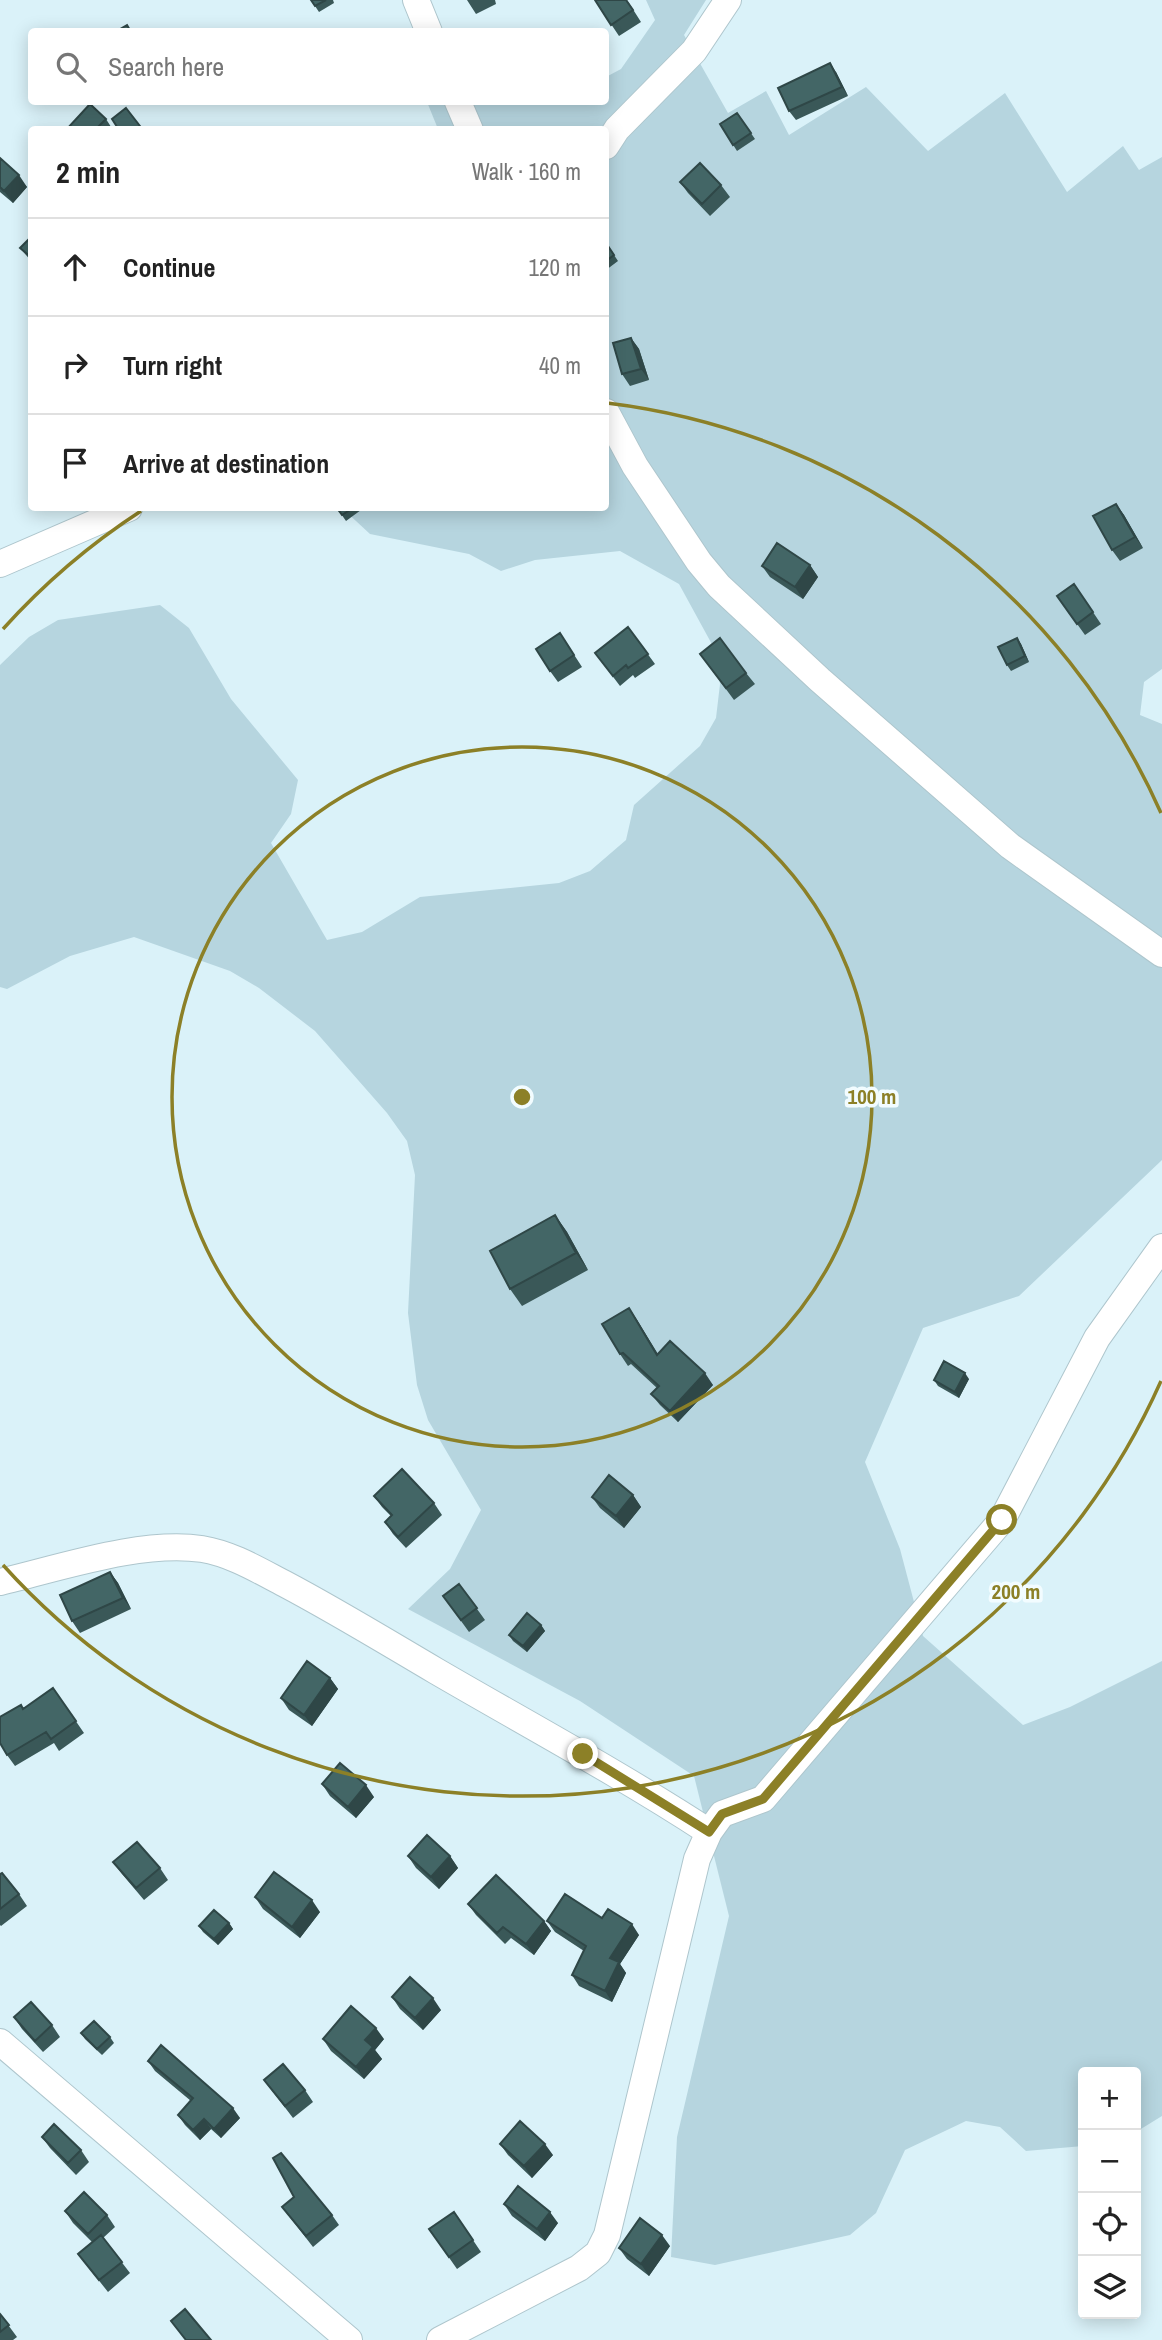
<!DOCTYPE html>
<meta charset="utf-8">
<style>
:root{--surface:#fff;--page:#f2f2f2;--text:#222;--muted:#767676;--line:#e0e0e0}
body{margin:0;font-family:"Archivo Narrow",sans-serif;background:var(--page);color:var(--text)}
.controls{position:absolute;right:21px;bottom:21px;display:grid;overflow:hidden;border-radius:7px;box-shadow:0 4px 18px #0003}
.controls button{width:63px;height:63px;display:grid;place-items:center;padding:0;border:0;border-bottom:2px solid var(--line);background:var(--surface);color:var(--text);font:35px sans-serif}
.stop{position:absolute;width:21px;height:21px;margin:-16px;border:5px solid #8c8027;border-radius:50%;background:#fff}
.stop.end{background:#8c8027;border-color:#fff;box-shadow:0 2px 7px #0008}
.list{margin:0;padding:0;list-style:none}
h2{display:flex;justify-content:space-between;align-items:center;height:91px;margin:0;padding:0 28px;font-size:30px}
h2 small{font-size:23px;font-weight:400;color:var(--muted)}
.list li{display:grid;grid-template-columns:46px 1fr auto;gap:21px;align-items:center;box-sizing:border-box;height:98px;padding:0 28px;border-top:2px solid var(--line)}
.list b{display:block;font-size:26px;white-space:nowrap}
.list em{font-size:23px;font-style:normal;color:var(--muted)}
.icon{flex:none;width:38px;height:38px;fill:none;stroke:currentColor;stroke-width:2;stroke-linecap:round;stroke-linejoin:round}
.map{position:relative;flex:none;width:1162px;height:2340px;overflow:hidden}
.search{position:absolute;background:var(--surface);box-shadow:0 4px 18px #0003;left:28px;top:28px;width:581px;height:77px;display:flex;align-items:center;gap:18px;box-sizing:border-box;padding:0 24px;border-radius:7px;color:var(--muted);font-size:26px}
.panel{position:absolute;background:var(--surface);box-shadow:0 4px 18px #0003;left:28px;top:126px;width:581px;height:385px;border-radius:7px}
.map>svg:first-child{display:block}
.green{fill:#b6d5df}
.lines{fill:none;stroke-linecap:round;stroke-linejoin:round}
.minor-casing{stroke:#aec6cd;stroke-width:28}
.minor{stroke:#fff;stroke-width:26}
.wall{fill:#3a5858}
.shaded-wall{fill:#2f4747}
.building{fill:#436666;stroke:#2f4747;stroke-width:2}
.route{stroke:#8c8027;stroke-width:9}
.ring{fill:none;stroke:#8c8027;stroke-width:3.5}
.centre{fill:#8c8027;stroke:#f2fcff;stroke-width:3.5}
.ring-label{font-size:21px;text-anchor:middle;font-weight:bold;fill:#8c8027;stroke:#f2fcff;stroke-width:7;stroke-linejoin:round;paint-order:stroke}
</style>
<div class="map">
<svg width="1162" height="2340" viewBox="0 0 1162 2340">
<rect width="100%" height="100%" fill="#daf2f9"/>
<path class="green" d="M646 0H706L684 35 728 113 766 91 789 135 866 87 928 151 1005 93 1067 192 1123 146 1139 170 1162 157V669L1144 682 1140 715 1162 724V1160L1019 1296 923 1328 865 1462 900 1549 923 1636 1023 1725 1070 1707 1162 1661V2116L1136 2132V2072H1083V2146L1026 2151 1000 2127 966 2121 905 2150 876 2213 850 2235 715 2265 671 2257 677 2137 729 1916 694 1776 580 1701 408 1609 450 1569 481 1510 428 1420 417 1385 408 1313 415 1175 407 1141 387 1113 315 1031 259 988 230 971 134 937 70 956 7 989 0 987V665L29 637 58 620 160 605 189 628 231 699 298 780 291 814 271 843 327 940 362 932 420 897 559 883 590 871 626 840 634 805 700 746 716 718 720 684 714 648 679 584 620 551 535 560 501 571 469 554 370 534 342 508H606V130L438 129 427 102H606V77L621 69 655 20Z"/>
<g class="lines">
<defs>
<path id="minor" d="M416 0 429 32
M458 102 470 130
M606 146 617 129 694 51 728 0
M606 412 635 466 699 562 719 586 820 680 1010 846 1162 954
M0 564 129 508
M0 1582C60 1568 141 1540 202 1549 232 1554 258 1570 285 1584 336 1611 385 1641 436 1671 527 1724 620 1774 709 1832
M0 2042 349 2340
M440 2340 579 2268 598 2253 607 2235 697 1859 709 1832 722 1814 763 1799 1002 1520 1097 1338 1162 1247"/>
</defs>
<use href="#minor" class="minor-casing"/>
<use href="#minor" class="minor"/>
</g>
<path class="wall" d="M311 0H333L334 3 319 12Z
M467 0H495L496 4 476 14Z
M595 0H627L641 22 619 36Z
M836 72 848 96 796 120 789 111Z
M737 113 755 139 737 151 720 124Z
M106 119 113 130H66Z
M0 158 27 187 13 203 0 192Z
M680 182 721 185 730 197 710 216 688 193Z
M32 236V262L20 248Z
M606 243 618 261 606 270Z
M631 338 639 349 649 380 630 386 622 374Z
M1116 504 1124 515 1143 548 1120 561 1112 550Z
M337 508H360L361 510 346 521Z
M810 565 818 577 803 599 770 577 762 566Z
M1074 584 1101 624 1085 635 1057 596Z
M628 627 655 664 635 678 633 675 620 686 595 653Z
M560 633 582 667 558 682 550 671Z
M1017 638 1021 644 1029 662 1011 671 1007 665Z
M700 654 746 673 755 684 734 700Z
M555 1215 567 1232 588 1270 522 1306 510 1289Z
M629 1308 637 1320 658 1354 713 1385 678 1422 660 1405 651 1394 657 1388 631 1364 628 1366 620 1354Z
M969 1379 959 1398 938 1386 934 1380Z
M633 1495 641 1507 624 1528 600 1508 592 1497Z
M374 1496 434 1503 442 1515 406 1548 393 1534 385 1522 391 1516 382 1507Z
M110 1572 118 1583 131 1609 80 1633 72 1621Z
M459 1584 485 1620 469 1632 443 1596Z
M541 1625 545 1631 527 1652 513 1641 509 1635Z
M330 1678 338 1689 312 1726 289 1710 281 1698Z
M53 1688 84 1733 59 1751 54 1743 15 1766 7 1755 24 1709Z
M322 1784 374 1797 356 1818 330 1796Z
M408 1856H450L458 1868 439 1889 416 1868Z
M113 1862 160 1868 168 1880 144 1900 122 1874Z
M0 1874 19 1894 27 1906 1 1926 0 1925Z
M255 1897 320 1912 300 1938 263 1909Z
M468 1904 544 1921 551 1931 534 1955 511 1938 505 1944 476 1915Z
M602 1918 639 1935 620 1964 626 1973 612 2002 579 1986 572 1975 584 1951 555 1932 547 1921Z
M229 1923 233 1929 218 1945 203 1932 199 1926Z
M392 1997 441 2010 423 2030 400 2009Z
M14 2017 52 2025 60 2037 43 2052 22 2029Z
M81 2033 110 2037 114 2043 102 2055 85 2039Z
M323 2039H384L375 2050 382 2059 364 2079 331 2051Z
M148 2061 240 2118 221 2138 211 2129 200 2140 185 2125 178 2115 191 2101 155 2071Z
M264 2080 305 2090 313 2102 293 2118Z
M42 2137 81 2150 89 2162 76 2175 50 2148Z
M500 2144 553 2155 532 2178 508 2155Z
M504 2204 558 2223 545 2241 512 2216Z
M282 2207 332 2215 339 2225 313 2247Z
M65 2211 107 2215 115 2227 103 2238 130 2273 108 2292 78 2254 92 2242 73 2223Z
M454 2212 481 2252 457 2269 429 2229Z
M670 2246 649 2276 627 2259 619 2248Z
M0 2314 17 2337 13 2340H0Z"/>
<path class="shaded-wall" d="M830 63 836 72 848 96 842 87Z
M19 175 27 187 13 203 4 191Z
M631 338 639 349 649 380 641 369Z
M1116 504 1124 515 1143 548 1135 537Z
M810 565 818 577 803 599 795 587Z
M1017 638 1021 644 1029 662 1025 656Z
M555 1215 567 1232 588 1270 576 1253Z
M629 1308 637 1320 665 1367 657 1355Z
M705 1373 713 1385 678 1422 670 1411Z
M965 1373 969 1379 959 1398 955 1392Z
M633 1495 641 1507 624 1528 616 1516Z
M110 1572 118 1583 131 1609 123 1598Z
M541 1625 545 1631 527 1652 523 1646Z
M330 1678 338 1689 312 1726 304 1715Z
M366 1785 374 1797 356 1818 348 1807Z
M450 1856 458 1868 439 1889 431 1877Z
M312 1900 320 1912 300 1938 292 1927Z
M544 1921 551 1931 534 1955 526 1944Z
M229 1923 233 1929 218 1945 214 1939Z
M632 1924 639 1935 620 1964 626 1973 612 2002 605 1991 610 1958Z
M433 1998 441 2010 423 2030 415 2018Z
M376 2028 384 2039 375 2050 382 2059 364 2079 356 2067 365 2040Z
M233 2108 240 2118 221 2138 214 2129Z
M204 2119 211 2129 200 2140 193 2130Z
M545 2144 553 2155 532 2178 524 2166Z
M550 2212 558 2223 545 2241 537 2229Z
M662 2235 670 2246 649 2276 641 2264Z"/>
<path class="building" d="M311 0H326L315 6Z
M595 0H626L633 10 611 25Z
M127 25 131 32H115Z
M830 63 842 87 789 111 778 88Z
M90 104 106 119 95 130H66Z
M126 108 143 130H119L112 119Z
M737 113 751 133 733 145 720 124Z
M0 158 19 175 4 191 0 187Z
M700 163 721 185 702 204 680 182Z
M32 236V258L20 248Z
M606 243 614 255 606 261Z
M631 338 641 369 622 374 613 343Z
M1116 504 1135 537 1112 550 1093 516Z
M337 508H353L342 515Z
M777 543 810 565 795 587 762 566Z
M1074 584 1093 612 1077 624 1057 596Z
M628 627 648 654 628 668 626 665 613 676 595 653Z
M560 633 574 655 550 671 536 649Z
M720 638 746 673 726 688 700 654Z
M1017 638 1025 656 1007 665 998 647Z
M555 1215 576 1253 510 1289 490 1251Z
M629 1308 657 1355 670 1341 705 1373 670 1411 651 1394 659 1386 623 1353 620 1354 602 1324Z
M944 1361 965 1373 955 1392 934 1380Z
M402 1469 434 1503 398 1537 385 1522 392 1515 374 1496Z
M609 1475 633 1495 616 1516 592 1497Z
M110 1572 123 1598 72 1621 60 1595Z
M459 1584 477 1608 461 1620 443 1596Z
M527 1613 541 1625 523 1646 509 1635Z
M307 1661 330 1678 304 1715 281 1698Z
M53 1688 76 1721 51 1739 46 1732 7 1755 0 1743V1717L21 1705 23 1709Z
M340 1763 366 1785 348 1807 322 1784Z
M427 1835 450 1856 431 1877 408 1856Z
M137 1842 160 1868 136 1888 113 1862Z
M274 1872 312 1900 292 1927 255 1897Z
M2 1873 19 1894 0 1909V1874Z
M496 1875 544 1921 526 1944 503 1927 497 1933 468 1904Z
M565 1894 602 1918 608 1909 632 1924 610 1958 619 1962 605 1991 572 1975 586 1946 547 1921Z
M214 1910 229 1923 214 1939 199 1926Z
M410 1977 433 1998 415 2018 392 1997Z
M31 2002 52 2025 35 2041 14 2017Z
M351 2006 376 2028 365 2040 373 2047 356 2067 323 2039Z
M94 2021 110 2037 97 2049 81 2033Z
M161 2045 233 2108 214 2129 204 2119 193 2130 178 2115 193 2098 148 2061Z
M283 2064 305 2090 285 2106 264 2080Z
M520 2121 545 2144 524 2166 500 2144Z
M54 2124 81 2150 68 2163 42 2137Z
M281 2153 332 2215 306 2236 282 2207 294 2197 273 2158Z
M518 2186 550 2212 537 2229 504 2204Z
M84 2192 107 2215 88 2234 65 2211Z
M454 2212 473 2240 449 2257 429 2229Z
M640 2218 662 2235 641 2264 619 2248Z
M101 2235 122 2262 99 2280 78 2254Z
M185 2309 211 2340H186L171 2321Z
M0 2314 9 2325 0 2332Z"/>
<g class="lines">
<path class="route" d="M583 1754 709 1832 722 1814 763 1799 1002 1520"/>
</g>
<g class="ring">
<circle cx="522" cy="1097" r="350"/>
<path d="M1161 1381A699 699 0 0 1 3 1565M3 629A699 699 0 0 1 141 511M607 403A699 699 0 0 1 1161 813"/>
</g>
<circle cx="522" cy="1097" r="10" class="centre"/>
<g class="ring-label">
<text x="872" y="1104">100 m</text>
<text x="1016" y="1599">200 m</text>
</g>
</svg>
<div class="controls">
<button>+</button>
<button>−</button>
<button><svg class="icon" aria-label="locate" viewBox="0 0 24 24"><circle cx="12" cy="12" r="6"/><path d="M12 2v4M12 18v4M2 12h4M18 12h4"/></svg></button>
<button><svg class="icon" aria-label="layers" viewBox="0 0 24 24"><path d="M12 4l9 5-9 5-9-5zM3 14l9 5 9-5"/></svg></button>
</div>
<div class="stop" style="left:1002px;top:1520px"></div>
<div class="stop end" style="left:583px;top:1754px"></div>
<div class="search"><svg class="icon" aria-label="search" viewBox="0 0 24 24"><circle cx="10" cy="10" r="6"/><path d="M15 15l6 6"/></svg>Search here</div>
<section class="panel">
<h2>2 min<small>Walk · 160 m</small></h2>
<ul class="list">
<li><svg class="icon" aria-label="ahead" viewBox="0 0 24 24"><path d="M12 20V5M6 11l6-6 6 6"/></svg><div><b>Continue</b></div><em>120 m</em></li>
<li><svg class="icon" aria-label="right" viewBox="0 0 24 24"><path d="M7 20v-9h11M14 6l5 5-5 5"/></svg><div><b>Turn right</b></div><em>40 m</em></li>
<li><svg class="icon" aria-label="arrive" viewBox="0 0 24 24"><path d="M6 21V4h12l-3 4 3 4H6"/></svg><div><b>Arrive at destination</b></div></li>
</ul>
</section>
</div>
